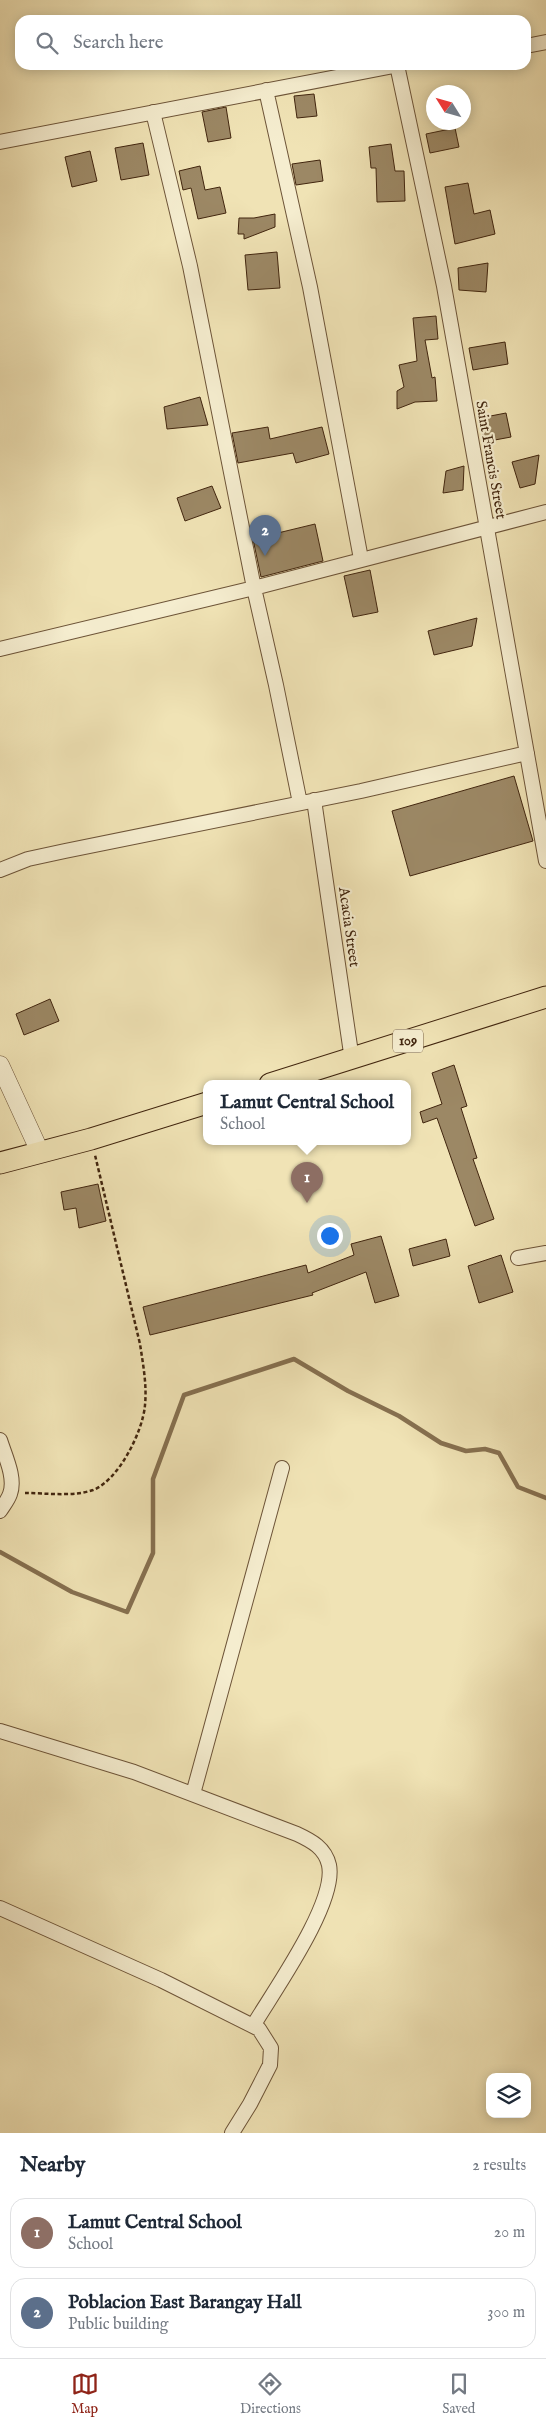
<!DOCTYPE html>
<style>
:root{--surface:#fff;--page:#f2f2f3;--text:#1f2937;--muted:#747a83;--line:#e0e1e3;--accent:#8f2418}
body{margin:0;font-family:"IM FELL English",serif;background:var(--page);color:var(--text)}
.controls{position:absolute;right:15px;bottom:15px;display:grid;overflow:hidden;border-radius:10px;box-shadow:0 2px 12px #0003}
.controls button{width:45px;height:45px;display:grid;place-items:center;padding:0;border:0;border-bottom:1px solid var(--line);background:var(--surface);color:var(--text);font:25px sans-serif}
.compass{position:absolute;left:426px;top:85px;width:45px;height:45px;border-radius:50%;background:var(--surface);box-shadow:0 2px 12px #0003;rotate:307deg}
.you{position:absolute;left:329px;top:1235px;width:18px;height:18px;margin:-12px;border:4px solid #fff;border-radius:50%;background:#1a73e8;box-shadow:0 0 0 8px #1a73e833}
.badge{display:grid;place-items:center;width:32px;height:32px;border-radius:50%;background:var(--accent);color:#fff;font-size:16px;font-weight:700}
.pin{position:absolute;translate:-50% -41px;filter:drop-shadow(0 1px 2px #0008)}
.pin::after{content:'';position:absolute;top:26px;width:18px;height:15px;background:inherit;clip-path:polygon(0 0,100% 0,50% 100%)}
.popup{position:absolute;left:203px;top:1080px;width:208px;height:65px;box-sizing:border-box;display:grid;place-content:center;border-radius:10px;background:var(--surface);filter:drop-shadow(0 1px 4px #0005);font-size:16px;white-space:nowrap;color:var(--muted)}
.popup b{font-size:19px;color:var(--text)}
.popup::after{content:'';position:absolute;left:50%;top:100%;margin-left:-10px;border:10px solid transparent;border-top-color:var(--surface)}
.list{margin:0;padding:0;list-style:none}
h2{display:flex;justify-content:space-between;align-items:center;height:65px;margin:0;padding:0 20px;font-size:21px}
h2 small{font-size:16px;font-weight:400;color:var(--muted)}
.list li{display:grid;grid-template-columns:32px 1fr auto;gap:15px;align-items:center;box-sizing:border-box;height:70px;margin:0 10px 10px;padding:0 10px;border:1px solid var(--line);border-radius:15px}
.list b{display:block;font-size:19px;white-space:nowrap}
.list p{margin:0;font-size:16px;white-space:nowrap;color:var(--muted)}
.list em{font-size:16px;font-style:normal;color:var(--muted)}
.icon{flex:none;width:28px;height:28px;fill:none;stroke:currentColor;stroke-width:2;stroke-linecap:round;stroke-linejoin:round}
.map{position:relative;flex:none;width:546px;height:2133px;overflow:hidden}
.search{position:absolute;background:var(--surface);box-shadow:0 2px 12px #0003;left:15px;right:15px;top:15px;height:55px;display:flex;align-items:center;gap:12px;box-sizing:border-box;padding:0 18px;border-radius:15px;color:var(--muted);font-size:19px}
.sheet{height:225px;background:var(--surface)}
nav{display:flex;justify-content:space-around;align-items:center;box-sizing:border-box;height:70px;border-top:1px solid var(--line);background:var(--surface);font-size:14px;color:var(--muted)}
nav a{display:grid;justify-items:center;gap:2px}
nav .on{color:var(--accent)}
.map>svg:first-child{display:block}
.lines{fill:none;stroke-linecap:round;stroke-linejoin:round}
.stream{stroke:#867050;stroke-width:4.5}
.building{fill:#9c8865;stroke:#41250e}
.minor-casing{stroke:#6d5438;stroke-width:16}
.tertiary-casing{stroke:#6d5438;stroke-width:19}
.primary-casing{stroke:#41250e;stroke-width:23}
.path{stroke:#41250e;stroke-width:2.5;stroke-dasharray:4 2.5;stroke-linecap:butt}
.minor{stroke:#f5edcf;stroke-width:14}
.tertiary{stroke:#f5edcf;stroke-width:18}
.primary{stroke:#f0e3b5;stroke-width:21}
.labels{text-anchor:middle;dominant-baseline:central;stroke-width:4.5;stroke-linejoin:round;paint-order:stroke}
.shield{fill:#f5edcf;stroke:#776148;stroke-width:1}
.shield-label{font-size:14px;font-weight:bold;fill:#41250e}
.street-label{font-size:15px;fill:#41250e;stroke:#f5edcf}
</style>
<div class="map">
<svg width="546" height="2133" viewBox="0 0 546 2133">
<rect width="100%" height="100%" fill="#f0e3b5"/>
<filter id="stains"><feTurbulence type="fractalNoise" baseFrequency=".004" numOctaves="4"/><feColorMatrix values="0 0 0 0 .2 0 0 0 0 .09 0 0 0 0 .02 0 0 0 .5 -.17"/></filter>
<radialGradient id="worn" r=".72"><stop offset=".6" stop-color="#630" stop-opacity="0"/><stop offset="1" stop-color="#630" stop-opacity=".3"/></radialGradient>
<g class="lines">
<path class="stream" d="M0 1552 72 1592 127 1612 153 1553V1479L184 1395 294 1359 348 1391 399 1416 441 1443 466 1451 485 1449 499 1453 518 1487 546 1498"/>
</g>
<path class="building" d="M314 94 317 116 297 118 294 96Z
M226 107 231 138 208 142 202 112Z
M455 128 459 147 430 153 426 134Z
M143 143 149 175 121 180 115 148Z
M391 144 395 171H404L405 201 377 202 376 168H371L369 147Z
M90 151 97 181 72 187 65 157Z
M320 160 323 181 296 185 292 164Z
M200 166 205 190 220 187 226 213 198 219 191 188 183 190 179 171Z
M468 183 474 214 490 210 495 234 455 244 445 187Z
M275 214V227L244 239V234H238L239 218H254Z
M277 252 280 288 248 290 245 255Z
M488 263 486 292 459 290 458 268Z
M436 316 438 339 425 340 432 378 435 377 437 401 415 402 397 409V391L404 387 399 365 417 361 413 318Z
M505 342 508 364 473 370 469 348Z
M200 397 208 425 167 429 164 407Z
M506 413 511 437 484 442 480 418Z
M268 427 270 439 322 427 329 454 296 463 293 453 238 463 232 433Z
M539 455 535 484 520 488 512 462Z
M464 466 463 490 443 493 446 471Z
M212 486 221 508 185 521 177 498Z
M315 524 323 561 261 577 253 539Z
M370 570 378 612 353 617 344 576Z
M477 618 472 646 434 655 428 631Z
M514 776 533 841 410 876 392 811Z
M50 999 59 1021 24 1035 16 1014Z
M454 1065 467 1106 461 1108 477 1158 473 1159 494 1219 475 1226 437 1118 423 1123 420 1112 442 1104 432 1073Z
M98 1184 106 1221 79 1228 76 1208 64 1210 61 1192Z
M381 1236 399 1296 375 1303 366 1272 312 1293 313 1295 150 1335 143 1307 306 1265 308 1273 354 1255 351 1244Z
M446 1239 450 1256 413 1266 409 1249Z
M501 1255 513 1292 479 1303 468 1266Z"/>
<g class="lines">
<defs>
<path id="minor" d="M526 46 546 42
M397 65 444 286 546 861
M266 90 310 287 361 559
M153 112 190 266 254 588 276 685 300 803
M0 142 399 65
M0 649 254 588 546 512
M314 800 352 1060
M0 870 28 859 65 851 361 791 527 753
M518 1258 546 1253
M0 1440C5 1456 16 1478 10 1494 8 1500 3 1506 0 1511
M0 1731 134 1772 297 1834C312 1841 325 1848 329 1865 337 1903 273 1992 253 2026
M193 1794 282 1468
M0 1908 161 1980 259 2029 271 2048 270 2065 250 2104 232 2133"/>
<path id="tertiary" d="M0 1065 40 1152"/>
<path id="primary" d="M270 1084 546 997
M0 1163 91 1139 207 1103"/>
</defs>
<use href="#minor" class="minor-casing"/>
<use href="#tertiary" class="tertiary-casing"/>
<use href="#primary" class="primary-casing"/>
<path class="path" d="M25 1493C46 1493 73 1497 93 1490 119 1480 143 1431 145 1405 147 1385 143 1364 140 1344L95 1155"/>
<use href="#minor" class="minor"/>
<use href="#tertiary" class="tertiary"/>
<use href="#primary" class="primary"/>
</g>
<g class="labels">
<rect class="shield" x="393" y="1029.5" width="30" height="23" rx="4"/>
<g class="shield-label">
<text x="408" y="1041">109</text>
</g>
<g class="street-label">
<text transform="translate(491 460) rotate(80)">Saint Francis Street</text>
<text transform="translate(349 927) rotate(82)">Acacia Street</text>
</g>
</g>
<rect width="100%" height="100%" filter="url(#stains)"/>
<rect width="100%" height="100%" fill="url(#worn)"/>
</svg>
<div class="controls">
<button><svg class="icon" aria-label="layers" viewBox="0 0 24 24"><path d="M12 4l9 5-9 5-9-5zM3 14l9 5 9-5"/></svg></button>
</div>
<svg class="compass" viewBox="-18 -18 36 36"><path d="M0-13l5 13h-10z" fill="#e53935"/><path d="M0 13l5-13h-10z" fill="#747a83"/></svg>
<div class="you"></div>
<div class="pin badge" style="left:307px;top:1203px;background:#8d6e63">1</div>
<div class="popup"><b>Lamut Central School</b>School</div>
<div class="pin badge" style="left:265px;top:556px;background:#5c6f8a">2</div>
<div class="search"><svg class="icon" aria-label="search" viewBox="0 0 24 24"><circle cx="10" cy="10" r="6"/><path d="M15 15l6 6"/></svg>Search here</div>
</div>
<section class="sheet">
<h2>Nearby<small>2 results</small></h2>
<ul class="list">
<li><span class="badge" style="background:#8d6e63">1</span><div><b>Lamut Central School</b><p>School</p></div><em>20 m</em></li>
<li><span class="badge" style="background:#5c6f8a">2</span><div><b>Poblacion East Barangay Hall</b><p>Public building</p></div><em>300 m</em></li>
</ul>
</section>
<nav>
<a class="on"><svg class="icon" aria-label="map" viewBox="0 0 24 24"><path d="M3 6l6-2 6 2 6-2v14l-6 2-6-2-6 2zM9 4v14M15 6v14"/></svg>Map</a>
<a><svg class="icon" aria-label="directions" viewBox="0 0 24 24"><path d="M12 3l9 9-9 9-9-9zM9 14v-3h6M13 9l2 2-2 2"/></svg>Directions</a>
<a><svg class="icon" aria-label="saved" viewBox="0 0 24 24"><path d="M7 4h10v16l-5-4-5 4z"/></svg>Saved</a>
</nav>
